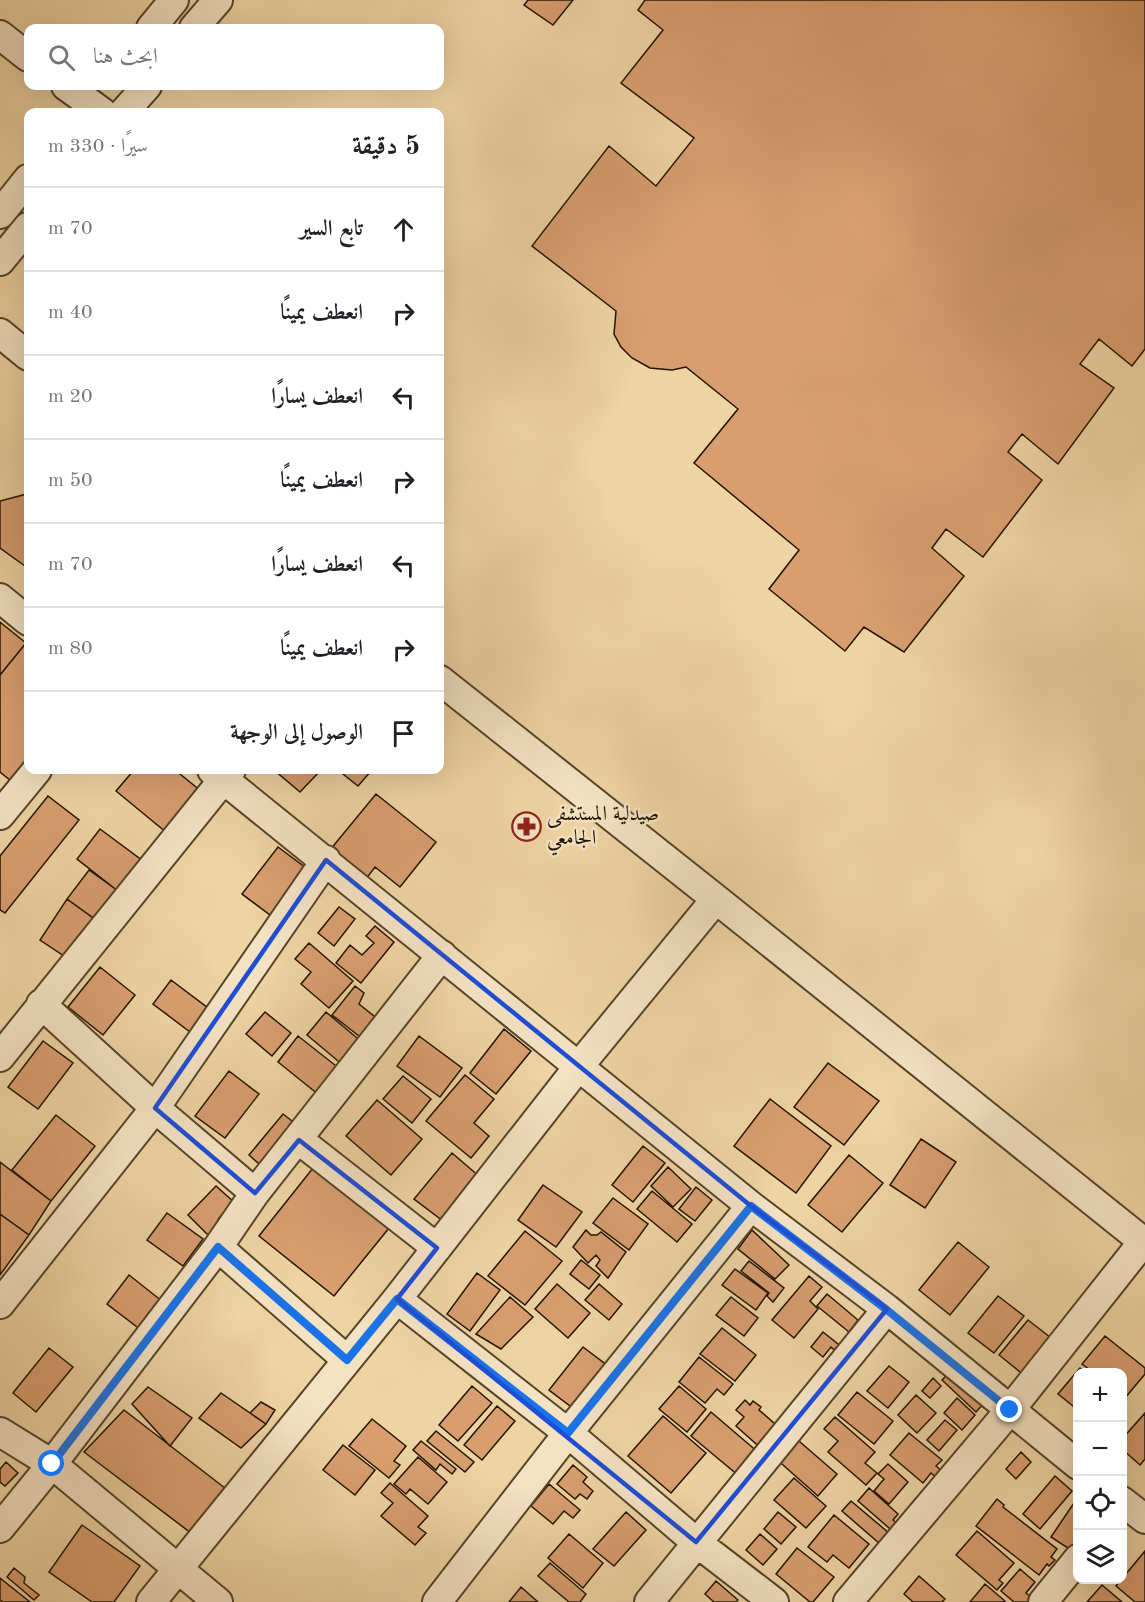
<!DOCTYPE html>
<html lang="ar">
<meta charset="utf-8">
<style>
:root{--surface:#fff;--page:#f6f6f6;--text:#202124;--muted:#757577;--line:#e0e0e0}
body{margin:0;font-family:"Old Standard TT",Amiri,serif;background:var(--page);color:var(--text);direction:rtl}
.controls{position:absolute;right:18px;bottom:18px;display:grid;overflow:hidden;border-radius:12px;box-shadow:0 6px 24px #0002}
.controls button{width:54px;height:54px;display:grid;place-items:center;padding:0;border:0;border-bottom:2px solid var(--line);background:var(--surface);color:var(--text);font:30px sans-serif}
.stop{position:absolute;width:18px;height:18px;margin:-14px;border:4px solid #1a73e8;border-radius:50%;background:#fff}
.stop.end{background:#1a73e8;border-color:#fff;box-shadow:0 2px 6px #0008}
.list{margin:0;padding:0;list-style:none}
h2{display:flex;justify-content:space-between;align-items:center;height:78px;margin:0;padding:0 24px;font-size:26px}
h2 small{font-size:20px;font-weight:400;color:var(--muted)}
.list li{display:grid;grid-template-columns:39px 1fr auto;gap:18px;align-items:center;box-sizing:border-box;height:84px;padding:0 24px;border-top:2px solid var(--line)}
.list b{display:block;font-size:22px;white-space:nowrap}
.list em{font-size:20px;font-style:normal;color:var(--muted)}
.icon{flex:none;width:33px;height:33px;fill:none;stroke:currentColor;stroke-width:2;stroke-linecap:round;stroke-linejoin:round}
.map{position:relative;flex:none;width:1145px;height:1602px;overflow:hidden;direction:ltr}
.search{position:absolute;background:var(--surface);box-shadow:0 6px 24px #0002;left:24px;top:24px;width:420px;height:66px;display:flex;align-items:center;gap:15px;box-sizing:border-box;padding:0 21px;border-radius:12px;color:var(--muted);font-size:22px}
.panel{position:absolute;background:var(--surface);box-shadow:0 6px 24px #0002;left:24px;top:108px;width:420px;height:666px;border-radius:12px;direction:rtl}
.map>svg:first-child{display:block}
.building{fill:#d89e70;stroke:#231400;stroke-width:1.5}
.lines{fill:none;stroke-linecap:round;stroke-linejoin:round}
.minor-casing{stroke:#564429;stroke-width:32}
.minor{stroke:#f4e2c3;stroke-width:28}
.route{stroke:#1a73e8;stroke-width:8}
.marked{fill:none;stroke:#1d4ed8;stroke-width:4.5;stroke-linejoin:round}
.labels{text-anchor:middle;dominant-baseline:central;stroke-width:5;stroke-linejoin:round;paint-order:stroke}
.poi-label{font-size:21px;fill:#231400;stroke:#f4e2c3;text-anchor:start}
</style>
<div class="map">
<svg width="1145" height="1602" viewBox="0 0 1145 1602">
<rect width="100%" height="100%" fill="#eed3a3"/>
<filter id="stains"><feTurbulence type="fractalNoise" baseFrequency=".00333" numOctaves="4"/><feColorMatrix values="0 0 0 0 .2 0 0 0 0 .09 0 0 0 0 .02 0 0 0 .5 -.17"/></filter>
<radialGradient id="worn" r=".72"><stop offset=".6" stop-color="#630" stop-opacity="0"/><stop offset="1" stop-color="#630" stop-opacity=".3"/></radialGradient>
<path class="building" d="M528 0H573L553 25 524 5Z
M645 0H1145V349L1132 366 1099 339 1080 364 1114 388 1058 464 1022 434 1008 452 1042 480 983 557 946 529 932 548 964 576 904 652 864 627 845 651 769 589 799 550 694 463 738 409 686 367 672 370 650 368 632 358 621 347 614 334 616 311 532 246 609 146 656 186 694 138 621 83 663 30 638 10Z
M27 494 28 496V561L25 566 0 548V501Z
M0 622 26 643 0 675Z
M26 643 28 645V760L11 781 0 772V675Z
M134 770H175L201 791 167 833 116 791Z
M274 770H321L300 792Z
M338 770H372L358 786Z
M376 794 436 842 400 887 375 867 366 879 330 850Z
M48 796 79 820 5 913 0 910V856Z
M100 829 143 861 118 891 77 859Z
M278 847 310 871 274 918 242 894Z
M89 870 118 891 96 920 67 899Z
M67 899 96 920 67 958 40 940Z
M339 907 355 919 334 946 318 933Z
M375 926 394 942 361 983 336 963 350 945 362 955 374 943 366 936Z
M309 943 353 981 329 1008 301 984 311 972 295 959Z
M100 967 135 995 103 1035 68 1007Z
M171 980 208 1008 190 1032 153 1004Z
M355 986 364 993 359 1004 384 1024 368 1043 332 1015Z
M265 1012 291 1033 272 1056 246 1034Z
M326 1012 363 1043 344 1066 307 1035Z
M504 1029 531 1051 496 1094 470 1073Z
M298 1036 340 1069 319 1095 278 1062Z
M419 1036 462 1068 440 1097 397 1066Z
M43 1041 73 1063 38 1109 8 1087Z
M828 1063 879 1101 844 1145 794 1107Z
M229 1071 259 1094 225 1138 195 1116Z
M465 1075 494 1099 474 1123 489 1136 471 1158 426 1121Z
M403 1076 431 1099 412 1123 383 1099Z
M770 1099 831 1146 796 1193 734 1146Z
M377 1100 422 1139 391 1175 346 1136Z
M283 1114 301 1128 266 1170 249 1155Z
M56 1115 95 1146 51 1201 12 1170Z
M921 1139 956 1162 925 1208 890 1185Z
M643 1146 665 1163 633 1202 612 1185Z
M452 1153 480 1177 443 1221 414 1199Z
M849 1155 883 1183 842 1232 808 1205Z
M0 1162 51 1201 29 1235 0 1214Z
M668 1167 691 1189 673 1207 651 1186Z
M313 1168 389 1228 334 1296 259 1236Z
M543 1185 582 1212 556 1247 518 1220Z
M216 1186 234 1202 219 1218 210 1237 188 1215Z
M696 1187 712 1200 695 1221 679 1209Z
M652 1191 692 1224 677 1242 637 1209Z
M613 1198 648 1224 629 1250 593 1223Z
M167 1213 203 1239 183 1266 147 1240Z
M0 1214 29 1235 0 1275Z
M586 1230 591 1235H597L601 1232 626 1252 608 1278 596 1266 600 1260 596 1255 588 1263 573 1247Z
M752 1230 789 1265 775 1279 738 1249Z
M525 1231 562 1261 525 1305 488 1276Z
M958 1242 989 1267 950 1315 919 1290Z
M581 1260 600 1275 589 1289 570 1274Z
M749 1261 784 1288 773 1302 767 1296 769 1293 741 1271Z
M735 1269 768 1293 756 1310 722 1285Z
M477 1273 500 1290 470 1331 447 1314Z
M129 1275 167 1305 145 1333 107 1304Z
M809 1276 822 1287 810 1301 818 1309 794 1338 772 1320Z
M557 1284 590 1313 568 1338 535 1309Z
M599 1284 622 1304 609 1320 585 1300Z
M827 1294 858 1320 849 1332 817 1306Z
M998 1296 1024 1316 994 1353 968 1333Z
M510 1297 533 1317 501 1349 476 1334Z
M731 1297 758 1318 744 1336 716 1315Z
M1028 1320 1059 1344 1030 1380 999 1355Z
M722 1328 756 1355 735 1381 700 1354Z
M823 1332 843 1348 839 1354 831 1347 823 1357 811 1347Z
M1105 1336 1145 1368V1374L1125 1398 1122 1396V1372H1093L1082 1364Z
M583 1347 608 1366 574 1409 549 1390Z
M49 1348 73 1367 36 1412 13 1393Z
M699 1357 733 1384 724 1395 717 1389 705 1403 679 1382Z
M889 1366 909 1382 888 1408 867 1391Z
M1080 1368 1086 1372H1078V1410L1058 1394Z
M953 1369 986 1401 976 1412 942 1380Z
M933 1378 941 1386 930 1398 922 1391Z
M472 1386 492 1403 458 1441 439 1425Z
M679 1386 706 1409 687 1432 659 1409Z
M148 1387 192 1418 170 1446 132 1404Z
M857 1392 893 1421 874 1444 838 1415Z
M221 1393 266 1424 241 1448 199 1418Z
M916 1395 936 1413 917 1433 898 1415Z
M957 1398 975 1415 962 1430 944 1413Z
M745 1400 750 1405 753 1401 761 1407 759 1410 782 1430 764 1451 736 1426 744 1417 736 1410Z
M261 1402 275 1410 266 1424 250 1413Z
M497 1406 515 1421 482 1460 464 1445Z
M124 1410 230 1492 191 1533 84 1452Z
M711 1412 759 1453 739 1476 691 1436Z
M1145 1413V1459L1140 1465 1122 1449V1439Z
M663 1416 706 1453 671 1493 628 1456Z
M835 1417 875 1452 865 1463 877 1473 866 1485 828 1452 838 1441 824 1429Z
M372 1419 406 1446 394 1461 400 1465 389 1478 349 1446Z
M945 1420 957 1430 939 1451 927 1440Z
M436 1431 474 1462 465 1472 427 1441Z
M909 1433 942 1460 936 1466 943 1472 938 1479 931 1473 923 1483 890 1455Z
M792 1435 837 1474 818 1496 774 1457Z
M421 1441 456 1469 452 1474 440 1464 436 1470 413 1450Z
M343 1445 375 1470 355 1495 323 1470Z
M1021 1452 1031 1462 1016 1479 1006 1469Z
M418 1457 447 1482 428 1504 410 1489 406 1494 394 1484Z
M6 1462 18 1473 5 1486 0 1482V1469Z
M888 1464 908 1482 889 1504 874 1491 884 1479 878 1474Z
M573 1465 587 1477 583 1482 593 1491 587 1499 580 1494 575 1499 557 1484Z
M1055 1476 1072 1491 1040 1529 1023 1514Z
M794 1478 826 1506 806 1528 774 1500Z
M390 1483 428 1516 418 1527 426 1533 415 1545 381 1516 393 1503 381 1493Z
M549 1484 580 1510 573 1518 564 1511 553 1524 531 1506Z
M869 1488 898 1514 893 1520 902 1528 897 1535 858 1501Z
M1078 1497V1547L1074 1552 1051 1537Z
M997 1499 1004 1505 1003 1507 1057 1549 1051 1557 1055 1560 1049 1566 1047 1564 1039 1575 976 1526Z
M851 1501 889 1533 880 1544 842 1511Z
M626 1512 646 1530 614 1566 593 1549Z
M778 1512 796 1527 781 1544 764 1529Z
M834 1515 869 1544 849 1568 833 1555 827 1562 808 1547Z
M82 1525 140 1566 114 1602H92L49 1572Z
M977 1531 1014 1563 999 1580 1003 1583 997 1590 956 1555Z
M569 1534 603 1563 583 1588 548 1558Z
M760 1534 777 1549 763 1565 746 1550Z
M797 1548 834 1577 813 1602H810L776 1574Z
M1145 1551V1602H1135L1116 1586Z
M550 1563 586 1594 580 1602H569L538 1576Z
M14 1568 25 1577 24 1583 39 1595 34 1600 7 1577Z
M1020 1569 1035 1582 1026 1593 1034 1600 1033 1602H1014L1001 1591Z
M919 1576 945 1599 942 1602H913L904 1594Z
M0 1578 30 1602H3L0 1600Z
M716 1581 738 1600 736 1602H714L705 1594Z
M985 1584 1005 1601 1003 1602H970Z
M1102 1585 1122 1602H1087Z
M521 1587 538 1602H509Z"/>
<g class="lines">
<defs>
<path id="minor" d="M151 28 174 0
M194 28 218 0
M0 35 28 57
M66 86 102 112
M124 112 147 86
M0 214 28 179
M0 261 28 227
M0 333 28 356
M0 598 28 621
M440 680 716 899 1145 1243
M212 770 751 1206 887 1309 1078 1465
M0 815 37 770
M41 1004 155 1108 255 1193
M0 1057 231 770
M299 1140 437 1248
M218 1247 347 1360
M397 1299 568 1433 696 1542 774 1602
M0 1304 155 1108 326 860
M0 1432 52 1464 218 1602
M1122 1501 1145 1519
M0 1528 52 1464 218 1247 255 1193 442 955
M151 1602 397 1299 579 1066 716 899
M437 1602 568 1433 751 1206
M649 1602 887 1309
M848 1602 1010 1410 1143 1242
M1043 1602 1078 1559"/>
</defs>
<use href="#minor" class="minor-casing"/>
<use href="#minor" class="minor"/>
</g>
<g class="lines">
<path class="route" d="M52 1464 218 1247 347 1360 397 1299 568 1433 751 1206 887 1310 1010 1410"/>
</g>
<path class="marked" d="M326 860 751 1206 887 1309 696 1542 397 1299 437 1248 299 1140 255 1193 155 1108Z"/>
<defs>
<symbol id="pharmacy-ring" viewBox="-11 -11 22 22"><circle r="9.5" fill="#f4e2c3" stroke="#8f2418" stroke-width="1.5"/><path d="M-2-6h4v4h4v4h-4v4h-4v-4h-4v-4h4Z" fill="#8f2418"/></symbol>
</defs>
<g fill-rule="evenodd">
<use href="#pharmacy-ring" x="510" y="810" width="33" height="33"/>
</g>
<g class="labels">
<g class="poi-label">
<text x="547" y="814">صيدلية المستشفى<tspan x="547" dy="24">الجامعي</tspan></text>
</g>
</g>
<rect width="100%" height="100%" filter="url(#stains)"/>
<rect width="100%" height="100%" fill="url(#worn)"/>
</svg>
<div class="controls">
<button>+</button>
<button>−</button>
<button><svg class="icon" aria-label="locate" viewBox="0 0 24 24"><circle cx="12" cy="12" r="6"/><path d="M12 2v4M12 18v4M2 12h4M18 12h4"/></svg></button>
<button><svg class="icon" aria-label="layers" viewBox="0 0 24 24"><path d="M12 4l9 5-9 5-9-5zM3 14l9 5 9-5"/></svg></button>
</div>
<div class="stop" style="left:52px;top:1464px"></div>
<div class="stop end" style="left:1010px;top:1410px"></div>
<div class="search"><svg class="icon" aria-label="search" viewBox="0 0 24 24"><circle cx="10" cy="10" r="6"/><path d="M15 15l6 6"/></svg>ابحث هنا</div>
<section class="panel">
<h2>5 دقيقة<small>سيرًا · 330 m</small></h2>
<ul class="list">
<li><svg class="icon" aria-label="ahead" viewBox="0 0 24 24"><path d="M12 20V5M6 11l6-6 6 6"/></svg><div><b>تابع السير</b></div><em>70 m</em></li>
<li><svg class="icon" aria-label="right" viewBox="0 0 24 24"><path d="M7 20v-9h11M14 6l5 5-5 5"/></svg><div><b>انعطف يمينًا</b></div><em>40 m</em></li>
<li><svg class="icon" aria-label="left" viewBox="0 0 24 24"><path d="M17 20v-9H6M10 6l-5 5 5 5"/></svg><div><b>انعطف يسارًا</b></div><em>20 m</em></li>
<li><svg class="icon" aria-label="right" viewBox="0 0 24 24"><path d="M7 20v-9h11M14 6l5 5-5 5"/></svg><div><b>انعطف يمينًا</b></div><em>50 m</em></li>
<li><svg class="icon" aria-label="left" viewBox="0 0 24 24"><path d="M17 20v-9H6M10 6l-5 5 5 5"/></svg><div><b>انعطف يسارًا</b></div><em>70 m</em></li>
<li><svg class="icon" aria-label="right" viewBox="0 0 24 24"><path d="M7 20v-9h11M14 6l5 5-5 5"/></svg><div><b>انعطف يمينًا</b></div><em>80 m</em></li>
<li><svg class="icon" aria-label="arrive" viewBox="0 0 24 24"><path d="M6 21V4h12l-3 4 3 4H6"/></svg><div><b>الوصول إلى الوجهة</b></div></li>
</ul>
</section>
</div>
